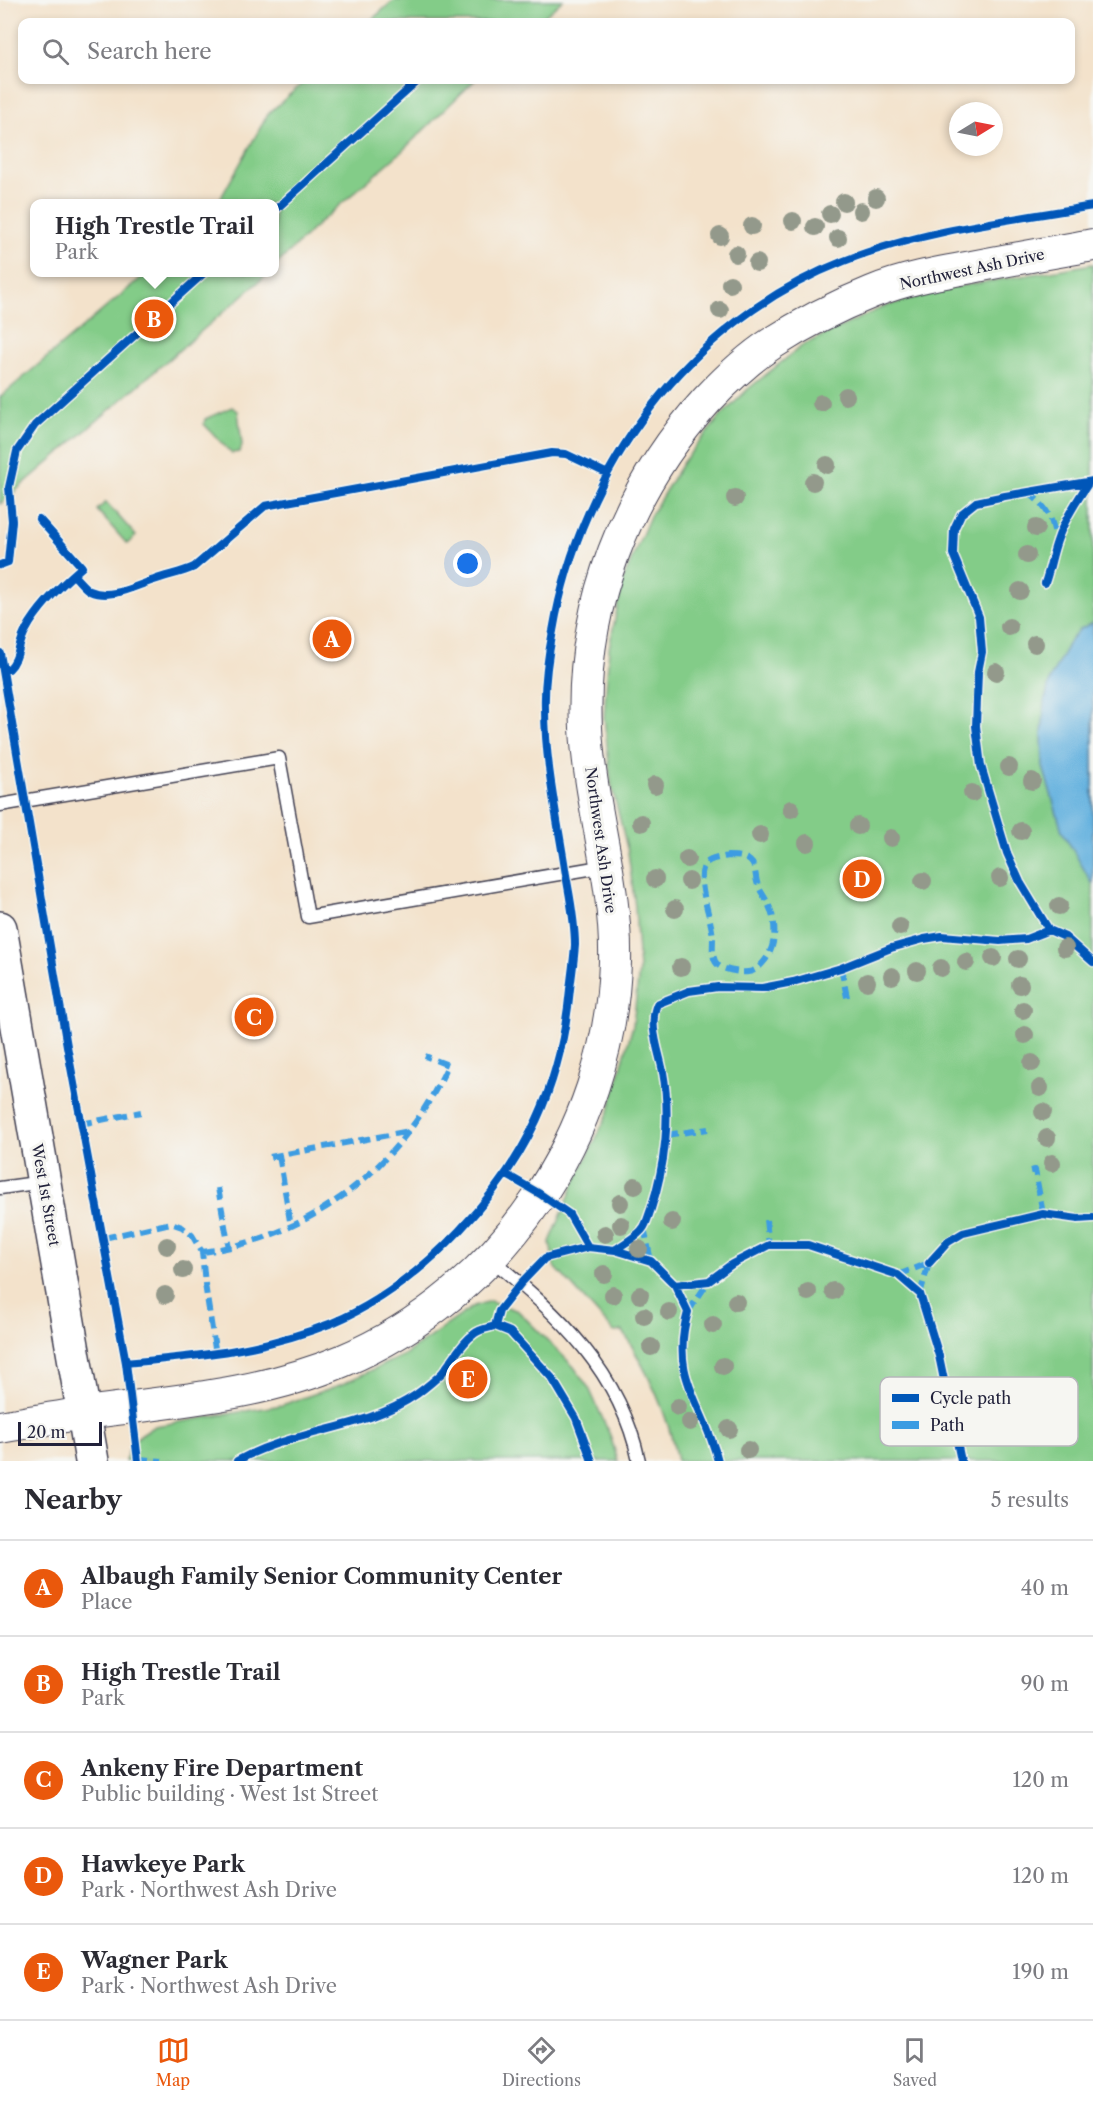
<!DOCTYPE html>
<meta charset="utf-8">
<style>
:root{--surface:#fff;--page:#f7f7f7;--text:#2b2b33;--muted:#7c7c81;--line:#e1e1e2;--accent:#ea580c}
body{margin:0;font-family:"Libre Caslon Text",serif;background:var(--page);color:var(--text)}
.compass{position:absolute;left:949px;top:102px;width:54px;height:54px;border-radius:50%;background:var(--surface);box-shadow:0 3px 9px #0003;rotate:80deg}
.scale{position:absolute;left:18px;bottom:15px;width:84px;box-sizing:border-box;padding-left:6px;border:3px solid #22223b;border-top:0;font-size:16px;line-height:21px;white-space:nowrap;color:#22223b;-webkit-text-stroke:4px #f6f6f2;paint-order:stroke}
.you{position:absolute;left:468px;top:564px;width:21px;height:21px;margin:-15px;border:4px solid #fff;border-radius:50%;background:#1a73e8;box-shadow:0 0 0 9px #1a73e833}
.badge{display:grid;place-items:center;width:39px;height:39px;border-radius:50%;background:var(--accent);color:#fff;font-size:20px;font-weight:700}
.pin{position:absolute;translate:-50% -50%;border:3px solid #fff;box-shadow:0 2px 6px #0006}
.popup{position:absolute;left:30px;top:199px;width:249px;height:78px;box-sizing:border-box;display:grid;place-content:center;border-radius:12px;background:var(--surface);filter:drop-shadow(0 2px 4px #0005);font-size:20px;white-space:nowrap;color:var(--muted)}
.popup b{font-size:22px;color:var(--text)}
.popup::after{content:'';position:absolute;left:50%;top:100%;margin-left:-12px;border:12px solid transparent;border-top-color:var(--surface)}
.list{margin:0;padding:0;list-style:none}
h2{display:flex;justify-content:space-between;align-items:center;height:78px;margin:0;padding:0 24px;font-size:26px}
h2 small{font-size:20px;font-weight:400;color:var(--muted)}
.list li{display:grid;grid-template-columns:39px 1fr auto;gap:18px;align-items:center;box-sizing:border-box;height:96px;padding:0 24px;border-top:2px solid var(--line)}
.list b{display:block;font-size:22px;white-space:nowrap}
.list p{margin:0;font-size:20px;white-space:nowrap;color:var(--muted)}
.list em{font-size:20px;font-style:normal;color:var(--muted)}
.icon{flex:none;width:33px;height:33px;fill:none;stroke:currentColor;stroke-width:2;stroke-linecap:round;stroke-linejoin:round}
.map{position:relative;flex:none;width:1093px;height:1461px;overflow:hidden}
.search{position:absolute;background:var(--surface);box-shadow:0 3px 9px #0003;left:18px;right:18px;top:18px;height:66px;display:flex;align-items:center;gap:15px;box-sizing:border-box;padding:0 21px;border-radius:12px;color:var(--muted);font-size:22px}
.sheet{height:558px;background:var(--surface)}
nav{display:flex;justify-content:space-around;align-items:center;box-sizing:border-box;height:84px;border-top:2px solid var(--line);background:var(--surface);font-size:16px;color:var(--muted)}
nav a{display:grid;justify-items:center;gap:3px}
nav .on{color:var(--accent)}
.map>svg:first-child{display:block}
.green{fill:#83cc88;stroke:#527762;stroke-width:1.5}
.water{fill:#66b2df;stroke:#446a8d;stroke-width:1.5}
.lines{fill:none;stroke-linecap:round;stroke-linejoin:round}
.service-casing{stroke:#413f51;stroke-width:15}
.tertiary-casing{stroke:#413f51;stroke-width:34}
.secondary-casing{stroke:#413f51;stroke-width:36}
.service{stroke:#fff;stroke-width:12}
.tertiary{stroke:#fff;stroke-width:32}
.secondary{stroke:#fff;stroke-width:33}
.quiet{stroke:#3c9ce2;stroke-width:6;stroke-dasharray:12 6;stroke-linecap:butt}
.cycleway-casing{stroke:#f6f6f2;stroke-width:11}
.cycleway{stroke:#0057b8;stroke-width:8}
.tree{fill:#93998b}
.labels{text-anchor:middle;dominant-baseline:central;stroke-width:6;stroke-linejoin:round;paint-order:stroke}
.street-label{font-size:15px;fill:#22223b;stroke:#f6f6f2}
.key{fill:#f6f6f2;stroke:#b6b6bb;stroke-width:1.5}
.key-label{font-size:16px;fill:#22223b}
</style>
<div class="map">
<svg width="1093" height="1461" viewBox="0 0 1093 1461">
<rect width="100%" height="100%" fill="#f6f6f2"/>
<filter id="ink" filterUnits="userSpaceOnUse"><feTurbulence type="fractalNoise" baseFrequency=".0167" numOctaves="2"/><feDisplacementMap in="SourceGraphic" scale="12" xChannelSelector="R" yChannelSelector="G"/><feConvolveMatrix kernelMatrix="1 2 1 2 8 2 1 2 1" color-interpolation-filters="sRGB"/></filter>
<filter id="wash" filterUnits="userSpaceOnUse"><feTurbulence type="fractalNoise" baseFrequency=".008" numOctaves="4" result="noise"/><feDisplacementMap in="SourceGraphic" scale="24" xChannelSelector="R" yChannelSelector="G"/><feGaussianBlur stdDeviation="1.35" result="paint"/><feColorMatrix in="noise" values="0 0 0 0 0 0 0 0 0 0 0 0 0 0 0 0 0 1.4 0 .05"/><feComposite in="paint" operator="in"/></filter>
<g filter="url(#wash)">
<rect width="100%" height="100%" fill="#f3e2cb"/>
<path class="green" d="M394 0H563L538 22H369Z
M306 80H475L400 153 319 223 274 267V204L218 203 268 114Z
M1093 264V1461H677C668 1412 648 1373 623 1331L614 1332 554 1266 550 1242 574 1184 609 1111 633 1025 639 970 635 907 628 852 611 783 604 717 609 648 623 580 650 516 683 462 720 417 748 389 803 345 883 307 949 288Z
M147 273H269L0 504V397Z
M232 407 238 411 242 445 240 452 231 453 204 424 205 419Z
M106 502 136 536 127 544 97 510Z
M490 1301 518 1311 574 1367 589 1388 610 1435 618 1461H125C131 1441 136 1436 155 1426L282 1405 340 1385 404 1355 474 1306Z"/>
<path class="water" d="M1093 623V885L1062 831 1043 767 1042 734 1045 700 1050 679 1071 639 1080 629Z"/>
</g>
<g filter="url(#ink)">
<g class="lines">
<defs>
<path id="service" d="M0 805 279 758 308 917 606 866
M0 1188 43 1182
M491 1259C559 1315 620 1371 639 1461"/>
<path id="tertiary" d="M0 1427C31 1422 62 1416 93 1412 177 1401 264 1394 342 1361 501 1294 610 1134 615 962 617 883 590 807 586 728 580 607 626 489 707 400 726 380 748 359 771 344 802 324 837 306 872 292 904 279 938 273 972 267 1012 259 1053 252 1093 245"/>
<path id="secondary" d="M0 928 92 1461"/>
</defs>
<use href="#service" class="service-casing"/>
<use href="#tertiary" class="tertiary-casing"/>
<use href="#secondary" class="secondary-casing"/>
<use href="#service" class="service"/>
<use href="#tertiary" class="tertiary"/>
<use href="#secondary" class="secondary"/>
<path class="quiet" d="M1028 492C1047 508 1051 514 1056 539
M728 856C736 856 744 856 750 861 756 866 755 875 757 882 759 890 764 895 767 902 777 920 777 943 766 959 761 965 757 971 748 972 741 973 723 970 718 965 711 959 713 946 713 938 712 919 696 882 704 866 708 858 720 858 728 856Z
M841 968 848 1002
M81 1124 141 1112
M666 1135 708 1129
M279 1155 291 1227
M270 1157 410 1131
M1030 1171 1035 1170 1043 1214
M218 1188 229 1248
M766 1220 769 1245
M644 1227 651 1261
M104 1238 171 1223 182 1227 192 1235 202 1252 205 1284 216 1355
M202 1252C312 1238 403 1165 448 1065L425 1056
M898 1275 929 1263 920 1294
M688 1312 709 1281
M138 1459 162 1461"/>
<defs>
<path id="cycleway" d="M274 211 419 80
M1093 481 1005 496 976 502 961 514 954 529 953 554 979 617 982 652 978 672 976 726 981 766 1007 853 1020 882 1049 930 1065 937 1093 962
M0 565 8 562 12 521 9 487 17 451 35 425 205 272
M73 575C78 579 84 588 90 591 110 600 135 586 154 580 167 575 181 573 194 567L265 506 552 453 566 454 606 473
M1045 583C1050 569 1052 555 1057 541 1064 520 1077 501 1089 482
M0 653 67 1046 126 1363 138 1461
M3 669H9C20 658 18 643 26 630 39 606 61 585 82 567L39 519
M507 1175 540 1194 569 1214 588 1247
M615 1250 651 1261 675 1285 688 1312C669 1379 704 1403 718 1461
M929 1263 948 1242 963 1233 1043 1214 1078 1219 1093 1218
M675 1285 709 1281 732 1264 769 1245H808L898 1275 920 1294 939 1356 961 1461
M495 1326 510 1332 552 1378 576 1418 592 1461
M126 1363C199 1356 262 1351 332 1323 380 1303 423 1269 459 1231 527 1159 561 1087 570 989 572 974 574 959 575 945 575 921 570 898 566 875 558 821 545 765 545 709 544 683 548 656 553 631 581 468 688 322 844 261 923 230 1010 220 1093 206
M237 1461C293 1429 364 1431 417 1394 425 1388 435 1380 442 1373 453 1360 460 1344 474 1334 479 1329 488 1328 495 1326L499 1311 521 1283 545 1258 588 1247 615 1250C624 1243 639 1236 644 1227 647 1222 649 1214 651 1209 665 1166 671 1116 663 1072 659 1050 648 1025 657 1004L689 991 718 987 762 988 793 982 841 968 891 948 924 939 942 936 1000 941 1026 939 1049 930"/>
</defs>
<use href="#cycleway" class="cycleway-casing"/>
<use href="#cycleway" class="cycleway"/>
</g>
<g class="tree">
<circle cx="876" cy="198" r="9"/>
<circle cx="844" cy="202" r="9"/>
<circle cx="861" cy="211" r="9"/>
<circle cx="830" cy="214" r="9"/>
<circle cx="793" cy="221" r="9"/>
<circle cx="752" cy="226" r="9"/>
<circle cx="815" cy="227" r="9"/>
<circle cx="720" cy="236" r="9"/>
<circle cx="838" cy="238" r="9"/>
<circle cx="736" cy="254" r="9"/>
<circle cx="757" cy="263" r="9"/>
<circle cx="730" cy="284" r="9"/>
<circle cx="720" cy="310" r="9"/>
<circle cx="846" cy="396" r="9"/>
<circle cx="821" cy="403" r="9"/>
<circle cx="827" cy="465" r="9"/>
<circle cx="813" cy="482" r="9"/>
<circle cx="735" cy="498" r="9"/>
<circle cx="1036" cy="528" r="9"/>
<circle cx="1027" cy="555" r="9"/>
<circle cx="1020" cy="591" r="9"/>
<circle cx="1009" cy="627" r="9"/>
<circle cx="1035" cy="644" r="9"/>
<circle cx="996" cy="672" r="9"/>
<circle cx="1009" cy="767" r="9"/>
<circle cx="1032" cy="781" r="9"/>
<circle cx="655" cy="785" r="9"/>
<circle cx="972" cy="793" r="9"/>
<circle cx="791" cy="809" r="9"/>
<circle cx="641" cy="823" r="9"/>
<circle cx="858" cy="826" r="9"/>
<circle cx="1021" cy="831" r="9"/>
<circle cx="760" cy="835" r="9"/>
<circle cx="891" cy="838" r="9"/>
<circle cx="807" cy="843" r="9"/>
<circle cx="687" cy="859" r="9"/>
<circle cx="1000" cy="878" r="9"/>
<circle cx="655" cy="879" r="9"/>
<circle cx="689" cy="881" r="9"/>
<circle cx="923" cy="881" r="9"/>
<circle cx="1059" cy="906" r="9"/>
<circle cx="675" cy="909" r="9"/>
<circle cx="900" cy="927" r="9"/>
<circle cx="1065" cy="948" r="9"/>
<circle cx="993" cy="958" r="9"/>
<circle cx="1018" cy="959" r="9"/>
<circle cx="966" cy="962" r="9"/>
<circle cx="681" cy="967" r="9"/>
<circle cx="941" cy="968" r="9"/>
<circle cx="917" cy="971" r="9"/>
<circle cx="892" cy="976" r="9"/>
<circle cx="867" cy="982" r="9"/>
<circle cx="1020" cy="985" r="9"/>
<circle cx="1023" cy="1010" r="9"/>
<circle cx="1025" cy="1035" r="9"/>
<circle cx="1032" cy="1063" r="9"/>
<circle cx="1040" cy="1088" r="9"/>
<circle cx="1043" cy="1112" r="9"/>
<circle cx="1047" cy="1138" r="9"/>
<circle cx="1052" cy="1163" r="9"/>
<circle cx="635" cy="1186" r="9"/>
<circle cx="620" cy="1203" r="9"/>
<circle cx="672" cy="1222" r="9"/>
<circle cx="621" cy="1225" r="9"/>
<circle cx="605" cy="1234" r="9"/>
<circle cx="167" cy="1246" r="9"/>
<circle cx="639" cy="1249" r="9"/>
<circle cx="183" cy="1270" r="9"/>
<circle cx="604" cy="1274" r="9"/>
<circle cx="833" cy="1291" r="9"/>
<circle cx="808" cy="1292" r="9"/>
<circle cx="165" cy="1295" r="9"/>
<circle cx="613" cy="1295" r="9"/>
<circle cx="640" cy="1295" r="9"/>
<circle cx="736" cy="1302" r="9"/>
<circle cx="669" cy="1312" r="9"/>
<circle cx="644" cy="1316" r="9"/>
<circle cx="713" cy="1325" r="9"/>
<circle cx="651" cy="1347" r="9"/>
<circle cx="723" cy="1366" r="9"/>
<circle cx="975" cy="1403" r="9"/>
<circle cx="678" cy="1407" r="9"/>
<circle cx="690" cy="1422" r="9"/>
<circle cx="729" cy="1429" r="9"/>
<circle cx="934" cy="1431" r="9"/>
<circle cx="748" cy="1450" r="9"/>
</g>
</g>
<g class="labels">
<g class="street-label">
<text transform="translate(972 269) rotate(-12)">Northwest Ash Drive</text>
<text transform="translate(601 840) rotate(82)">Northwest Ash Drive</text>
<text transform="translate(46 1195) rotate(80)">West 1st Street</text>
</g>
</g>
<rect x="880" y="1377" width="198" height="69" rx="9" class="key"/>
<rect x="892" y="1394" width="27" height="8" fill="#0057b8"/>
<rect x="892" y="1421" width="27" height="8" fill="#3c9ce2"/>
<g class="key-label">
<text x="930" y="1404">Cycle path</text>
<text x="930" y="1431">Path</text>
</g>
</svg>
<svg class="compass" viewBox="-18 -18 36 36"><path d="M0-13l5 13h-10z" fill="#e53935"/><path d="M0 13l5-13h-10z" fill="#7c7c81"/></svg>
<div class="scale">20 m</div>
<div class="you"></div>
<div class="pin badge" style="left:332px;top:639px">A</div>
<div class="pin badge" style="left:154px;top:319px">B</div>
<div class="popup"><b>High Trestle Trail</b>Park</div>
<div class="pin badge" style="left:254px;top:1017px">C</div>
<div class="pin badge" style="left:862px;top:879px">D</div>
<div class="pin badge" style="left:468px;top:1379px">E</div>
<div class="search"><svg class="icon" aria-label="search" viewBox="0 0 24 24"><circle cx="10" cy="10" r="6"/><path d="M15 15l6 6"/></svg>Search here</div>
</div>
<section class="sheet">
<h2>Nearby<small>5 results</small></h2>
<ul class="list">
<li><span class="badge">A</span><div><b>Albaugh Family Senior Community Center</b><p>Place</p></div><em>40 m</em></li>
<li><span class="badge">B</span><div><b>High Trestle Trail</b><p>Park</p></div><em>90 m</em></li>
<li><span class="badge">C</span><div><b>Ankeny Fire Department</b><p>Public building · West 1st Street</p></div><em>120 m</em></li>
<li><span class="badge">D</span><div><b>Hawkeye Park</b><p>Park · Northwest Ash Drive</p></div><em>120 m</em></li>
<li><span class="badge">E</span><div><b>Wagner Park</b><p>Park · Northwest Ash Drive</p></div><em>190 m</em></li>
</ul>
</section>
<nav>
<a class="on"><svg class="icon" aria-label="map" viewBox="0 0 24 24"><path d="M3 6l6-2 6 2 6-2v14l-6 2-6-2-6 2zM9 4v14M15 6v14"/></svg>Map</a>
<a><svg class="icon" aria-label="directions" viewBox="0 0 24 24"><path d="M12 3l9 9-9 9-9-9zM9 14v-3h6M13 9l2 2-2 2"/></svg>Directions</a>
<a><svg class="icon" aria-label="saved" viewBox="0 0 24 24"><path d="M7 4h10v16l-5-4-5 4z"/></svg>Saved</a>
</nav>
